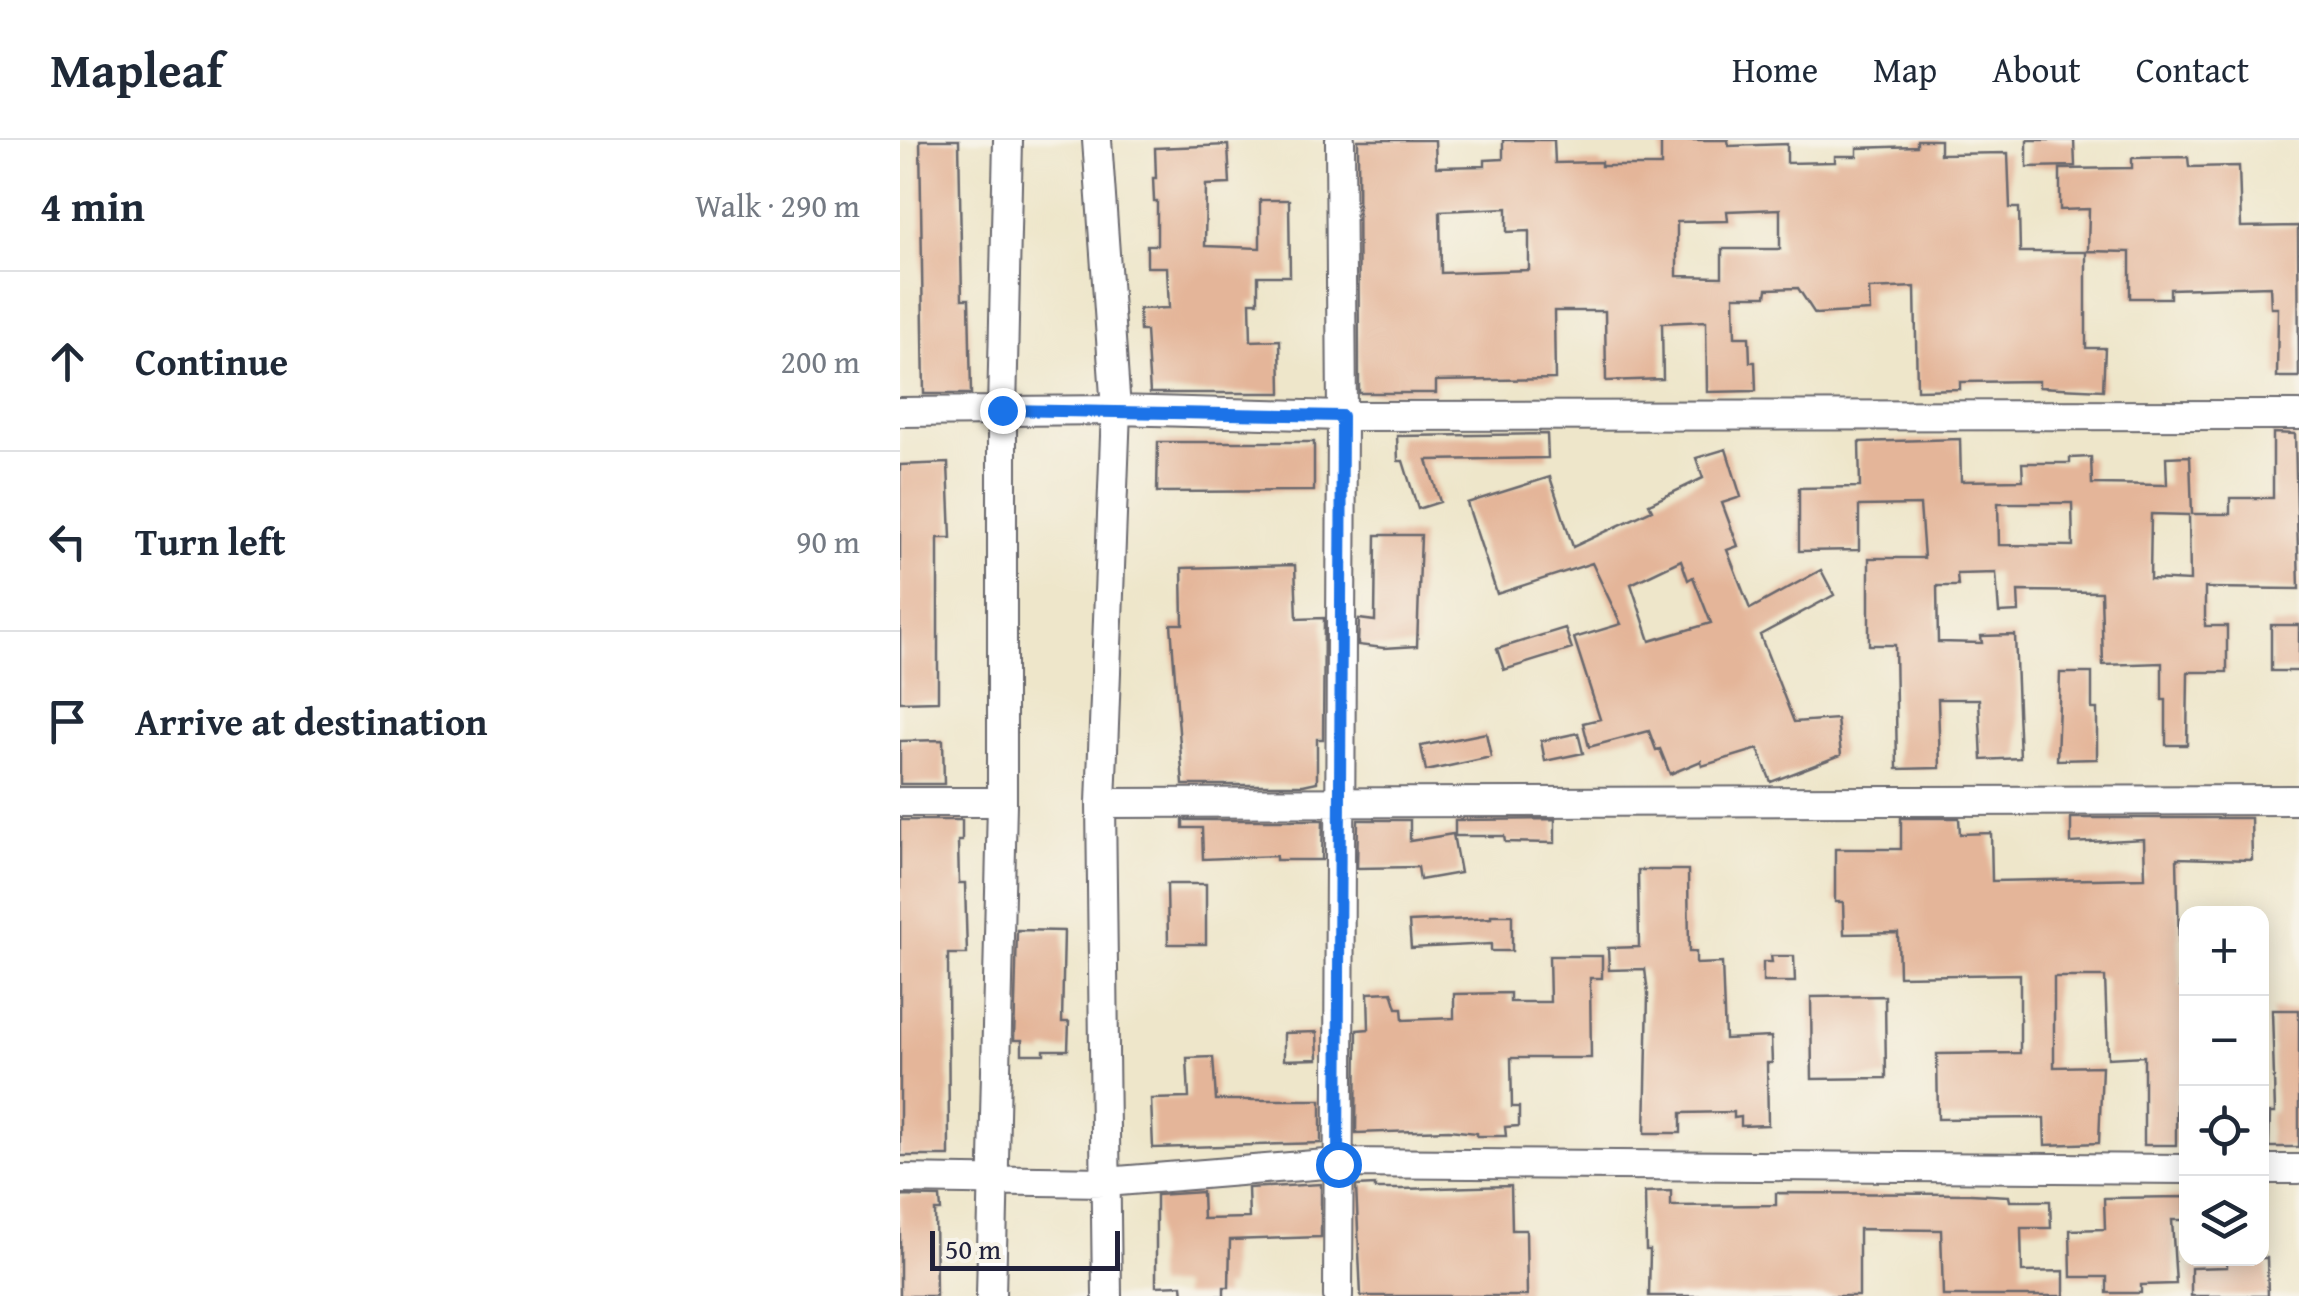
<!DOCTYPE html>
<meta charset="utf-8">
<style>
:root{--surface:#fff;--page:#f6f6f7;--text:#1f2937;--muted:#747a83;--line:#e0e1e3}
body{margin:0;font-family:"Gentium Book Plus",serif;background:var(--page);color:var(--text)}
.controls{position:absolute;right:30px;bottom:30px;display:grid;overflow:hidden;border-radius:20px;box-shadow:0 5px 25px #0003}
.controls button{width:90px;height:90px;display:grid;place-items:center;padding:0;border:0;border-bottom:2px solid var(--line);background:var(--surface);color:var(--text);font:50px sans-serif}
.scale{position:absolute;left:30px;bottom:25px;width:190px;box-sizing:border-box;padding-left:10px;border:5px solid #22223b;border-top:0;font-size:28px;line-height:35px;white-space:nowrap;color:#22223b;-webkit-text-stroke:8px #f7f3e8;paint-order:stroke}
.stop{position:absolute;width:30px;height:30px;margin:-22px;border:8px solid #1a73e8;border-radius:50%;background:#fff}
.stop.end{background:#1a73e8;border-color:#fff;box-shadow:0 2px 10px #0008}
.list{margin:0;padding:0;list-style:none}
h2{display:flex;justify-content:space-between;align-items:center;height:130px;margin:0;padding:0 40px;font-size:42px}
h2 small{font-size:32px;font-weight:400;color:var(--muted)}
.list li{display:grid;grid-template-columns:65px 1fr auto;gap:30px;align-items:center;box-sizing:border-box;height:180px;padding:0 40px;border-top:2px solid var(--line)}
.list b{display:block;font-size:38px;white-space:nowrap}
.list em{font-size:32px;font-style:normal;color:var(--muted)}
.icon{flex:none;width:55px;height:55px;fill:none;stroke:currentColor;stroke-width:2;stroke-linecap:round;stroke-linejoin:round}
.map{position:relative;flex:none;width:1399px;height:1156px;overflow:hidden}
header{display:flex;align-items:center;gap:60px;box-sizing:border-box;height:140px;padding:0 50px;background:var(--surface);border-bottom:2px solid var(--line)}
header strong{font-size:48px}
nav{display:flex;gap:55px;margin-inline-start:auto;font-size:35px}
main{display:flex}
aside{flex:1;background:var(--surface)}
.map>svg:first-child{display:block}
.building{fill:#e4b599;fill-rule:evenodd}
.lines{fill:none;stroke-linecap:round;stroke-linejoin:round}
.minor-casing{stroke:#69676d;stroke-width:32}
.minor{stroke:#fff;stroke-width:28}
.route{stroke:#1a73e8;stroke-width:12}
</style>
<header>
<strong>Mapleaf</strong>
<nav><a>Home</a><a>Map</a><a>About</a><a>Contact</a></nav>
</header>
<main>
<aside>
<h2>4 min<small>Walk · 290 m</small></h2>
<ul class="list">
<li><svg class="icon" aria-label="ahead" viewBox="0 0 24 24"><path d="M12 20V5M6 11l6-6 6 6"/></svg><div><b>Continue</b></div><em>200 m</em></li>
<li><svg class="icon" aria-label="left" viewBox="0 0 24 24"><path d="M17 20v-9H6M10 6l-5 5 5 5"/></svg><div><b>Turn left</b></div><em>90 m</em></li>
<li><svg class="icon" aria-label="arrive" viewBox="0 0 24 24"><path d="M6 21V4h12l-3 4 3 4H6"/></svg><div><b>Arrive at destination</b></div></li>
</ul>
</aside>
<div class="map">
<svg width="1399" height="1156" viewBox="0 0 1399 1156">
<rect width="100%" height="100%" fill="#f7f3e8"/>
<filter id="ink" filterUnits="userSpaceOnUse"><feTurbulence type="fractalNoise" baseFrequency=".01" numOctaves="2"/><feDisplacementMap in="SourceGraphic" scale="20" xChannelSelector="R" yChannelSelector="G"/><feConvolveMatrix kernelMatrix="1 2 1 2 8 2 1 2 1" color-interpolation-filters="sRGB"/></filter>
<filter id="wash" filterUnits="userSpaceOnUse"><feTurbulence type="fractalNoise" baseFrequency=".0048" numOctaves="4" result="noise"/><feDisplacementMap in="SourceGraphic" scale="40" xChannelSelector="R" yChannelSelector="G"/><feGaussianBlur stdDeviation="2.25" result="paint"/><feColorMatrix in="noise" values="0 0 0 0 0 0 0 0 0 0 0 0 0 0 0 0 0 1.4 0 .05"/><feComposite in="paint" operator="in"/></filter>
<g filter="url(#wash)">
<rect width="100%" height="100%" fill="#eee6ca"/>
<g id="blocks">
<path class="building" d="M20 0H59L62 159H69L71 254H24Z
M458 0H535L536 27 585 26V20L603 19V0H654L655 23 701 22V26H761V0H828L829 6 887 4V23L935 22V16H957V8L1017 6V0H1040V14L1108 13 1110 68H1119L1120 112H1186V208H1205L1203 250 1139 247V241L1060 242V249L1017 250 1015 147 969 149 970 171 915 174 898 148 867 149 866 156H834L835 197H849L850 222H855L856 251 807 252 806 181 762 183 763 239 706 241 705 171H654L655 239 536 241V253H459ZM607 68V92L629 91V130L541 133 540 71ZM880 69V109H822V137L777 136V82L828 81 827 71Z
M1127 0H1174L1175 26 1127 27Z
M328 5 330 44 306 45 305 106 360 108V60H389L390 136H358V162H350L351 201 380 200 381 253H250L246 191H240L239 169 269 168 267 127H247V105H257V61H254L253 38H256L255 8Z
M1288 17 1289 27 1339 26 1341 87 1398 86 1399 237H1377L1378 168H1371L1370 146 1270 149V158H1230V112L1188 111 1189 69 1160 70V29L1232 28V18Z
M1373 293 1395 294 1399 449 1305 448V486H1327V532H1288L1287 605H1266V560H1262V523L1203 525 1201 452 1118 451 1119 472 1099 473 1096 433 1057 434 1058 446H1037L1038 502 1082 503 1081 496 1115 495 1120 618 1082 620 1079 559H1038L1040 628 997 629 995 505H969V418H1024L1020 365 959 366V410L899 411V348L960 347 959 302 1060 299 1061 341 1123 340 1122 323H1170V318L1191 317 1192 344 1267 345 1266 317 1290 316 1292 374H1330V358H1373ZM1098 363H1172L1173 406 1099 405ZM1251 374 1289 375 1290 441 1250 439Z
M647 294 648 318 527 320 540 362 518 369 503 321H498L497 296Z
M258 302H414V351L257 352Z
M826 309 841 357 822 363 838 406 827 410 850 469 921 430 934 455 860 495 894 582 937 579 941 615 871 642 858 609 802 626 801 621 770 634 760 609 756 610 749 591 689 607 683 583 700 579 674 498 721 484 692 423 597 454 567 363 650 337 673 407 752 370 749 364 803 338 796 318ZM781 420 788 440 793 437 811 483 750 501 731 444Z
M48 323 51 398H38V561L0 562V325Z
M476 395H521L517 506 484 508 458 505 459 479 475 481Z
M395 425 397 479 424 478 423 599H417V642L403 645H283L271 484H283L282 428Z
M1371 485H1399V531H1371Z
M665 488 672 509 604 530 597 509Z
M1160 533H1192V569H1197V619L1157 620Z
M586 593 591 617 526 631 521 606Z
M678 593 683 613 645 621 641 601Z
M43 600 44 644H0V601Z
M1001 678H1059L1060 694 1091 693 1092 741 1245 738 1244 699 1171 703V678H1351L1352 720 1277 718 1280 847H1286V936L1276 949V1005H1244V916L1208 918 1205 837H1154V927L1202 926 1199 1003 1145 1005 1144 978 1038 979 1037 914 1120 913V834L999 836 998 793 944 794 943 762H935V709H1001Z
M655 679V703L605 702 604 696H555V680Z
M0 680H62V701H58L59 743H65L67 814H48L49 1016H0Z
M283 680H423L422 720H376V716L303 719 302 688H283Z
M458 680H510V701L553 694 560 733 520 740 518 727 457 728Z
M738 730H788L789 812H796V824L822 823 825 899 871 897 872 923H867L868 985 841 986V977L834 978V972L781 973V993H745L748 854 745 829 709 830 708 808 739 807Z
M267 744H306V804H268Z
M591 775H612V811H591V804L511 808 509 782 591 778Z
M117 790 164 791 162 882H169L168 910H144V914H122V900H114Z
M649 816H702V838H690L691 918H611L612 967H619V986L605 987 606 996H577V993L549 990 456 993 457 890 469 889 468 853 492 852 497 868H502L503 880 554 878V854L610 853V862H650Z
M871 816H894L895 842H863V822H872Z
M985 856 986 938 912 939 911 857Z
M1372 870H1399V1007H1369L1370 973H1375Z
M417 892 418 919 384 920V893Z
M313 917 316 960H421V1003L253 1008 251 959 289 958 287 918Z
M421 1044V1097L330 1100 329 1147H324V1156H283L282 1145 256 1146V1055L302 1052 303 1079 349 1078 348 1048Z
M475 1045V1049H501L611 1046 612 1090H626L627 1156H461L456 1046Z
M771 1051V1066L876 1065V1053L1070 1054 1109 1056 1110 1061H1150L1151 1088H1121L1122 1132 1164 1131V1156H1043L1041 1090 959 1089V1156H749L750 1110H746L745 1052Z
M0 1056 40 1057 41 1071H35L36 1156H0Z
M1285 1057V1080H1272L1276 1144 1241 1145V1153H1207V1137H1171L1170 1090 1205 1089 1204 1058Z
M1327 1118H1367L1368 1156H1291V1128L1327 1127Z"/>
</g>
</g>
<g filter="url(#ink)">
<use href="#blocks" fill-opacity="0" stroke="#69676d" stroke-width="2.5"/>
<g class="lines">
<defs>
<path id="minor" d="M197 0 216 270 201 663 207 1156
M0 272 216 270 442 276 1399 275
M0 662H102
M201 663 1399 660
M1362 1029H1399
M0 1039 206 1042 438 1023 1286 1029
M91 1156 102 662V271L108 0
M438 1156 442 276 440 0"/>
</defs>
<use href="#minor" class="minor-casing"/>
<use href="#minor" class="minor"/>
</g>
</g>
<g class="lines" filter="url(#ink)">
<path class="route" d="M102 270 442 276 438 1024"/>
</g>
</svg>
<div class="controls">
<button>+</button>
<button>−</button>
<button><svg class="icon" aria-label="locate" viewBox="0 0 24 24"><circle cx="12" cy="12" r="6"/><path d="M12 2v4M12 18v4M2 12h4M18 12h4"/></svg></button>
<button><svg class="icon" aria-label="layers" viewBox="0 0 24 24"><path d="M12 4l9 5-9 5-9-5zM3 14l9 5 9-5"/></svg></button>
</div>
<div class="scale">50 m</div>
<div class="stop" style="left:438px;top:1024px"></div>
<div class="stop end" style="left:102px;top:270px"></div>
</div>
</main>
